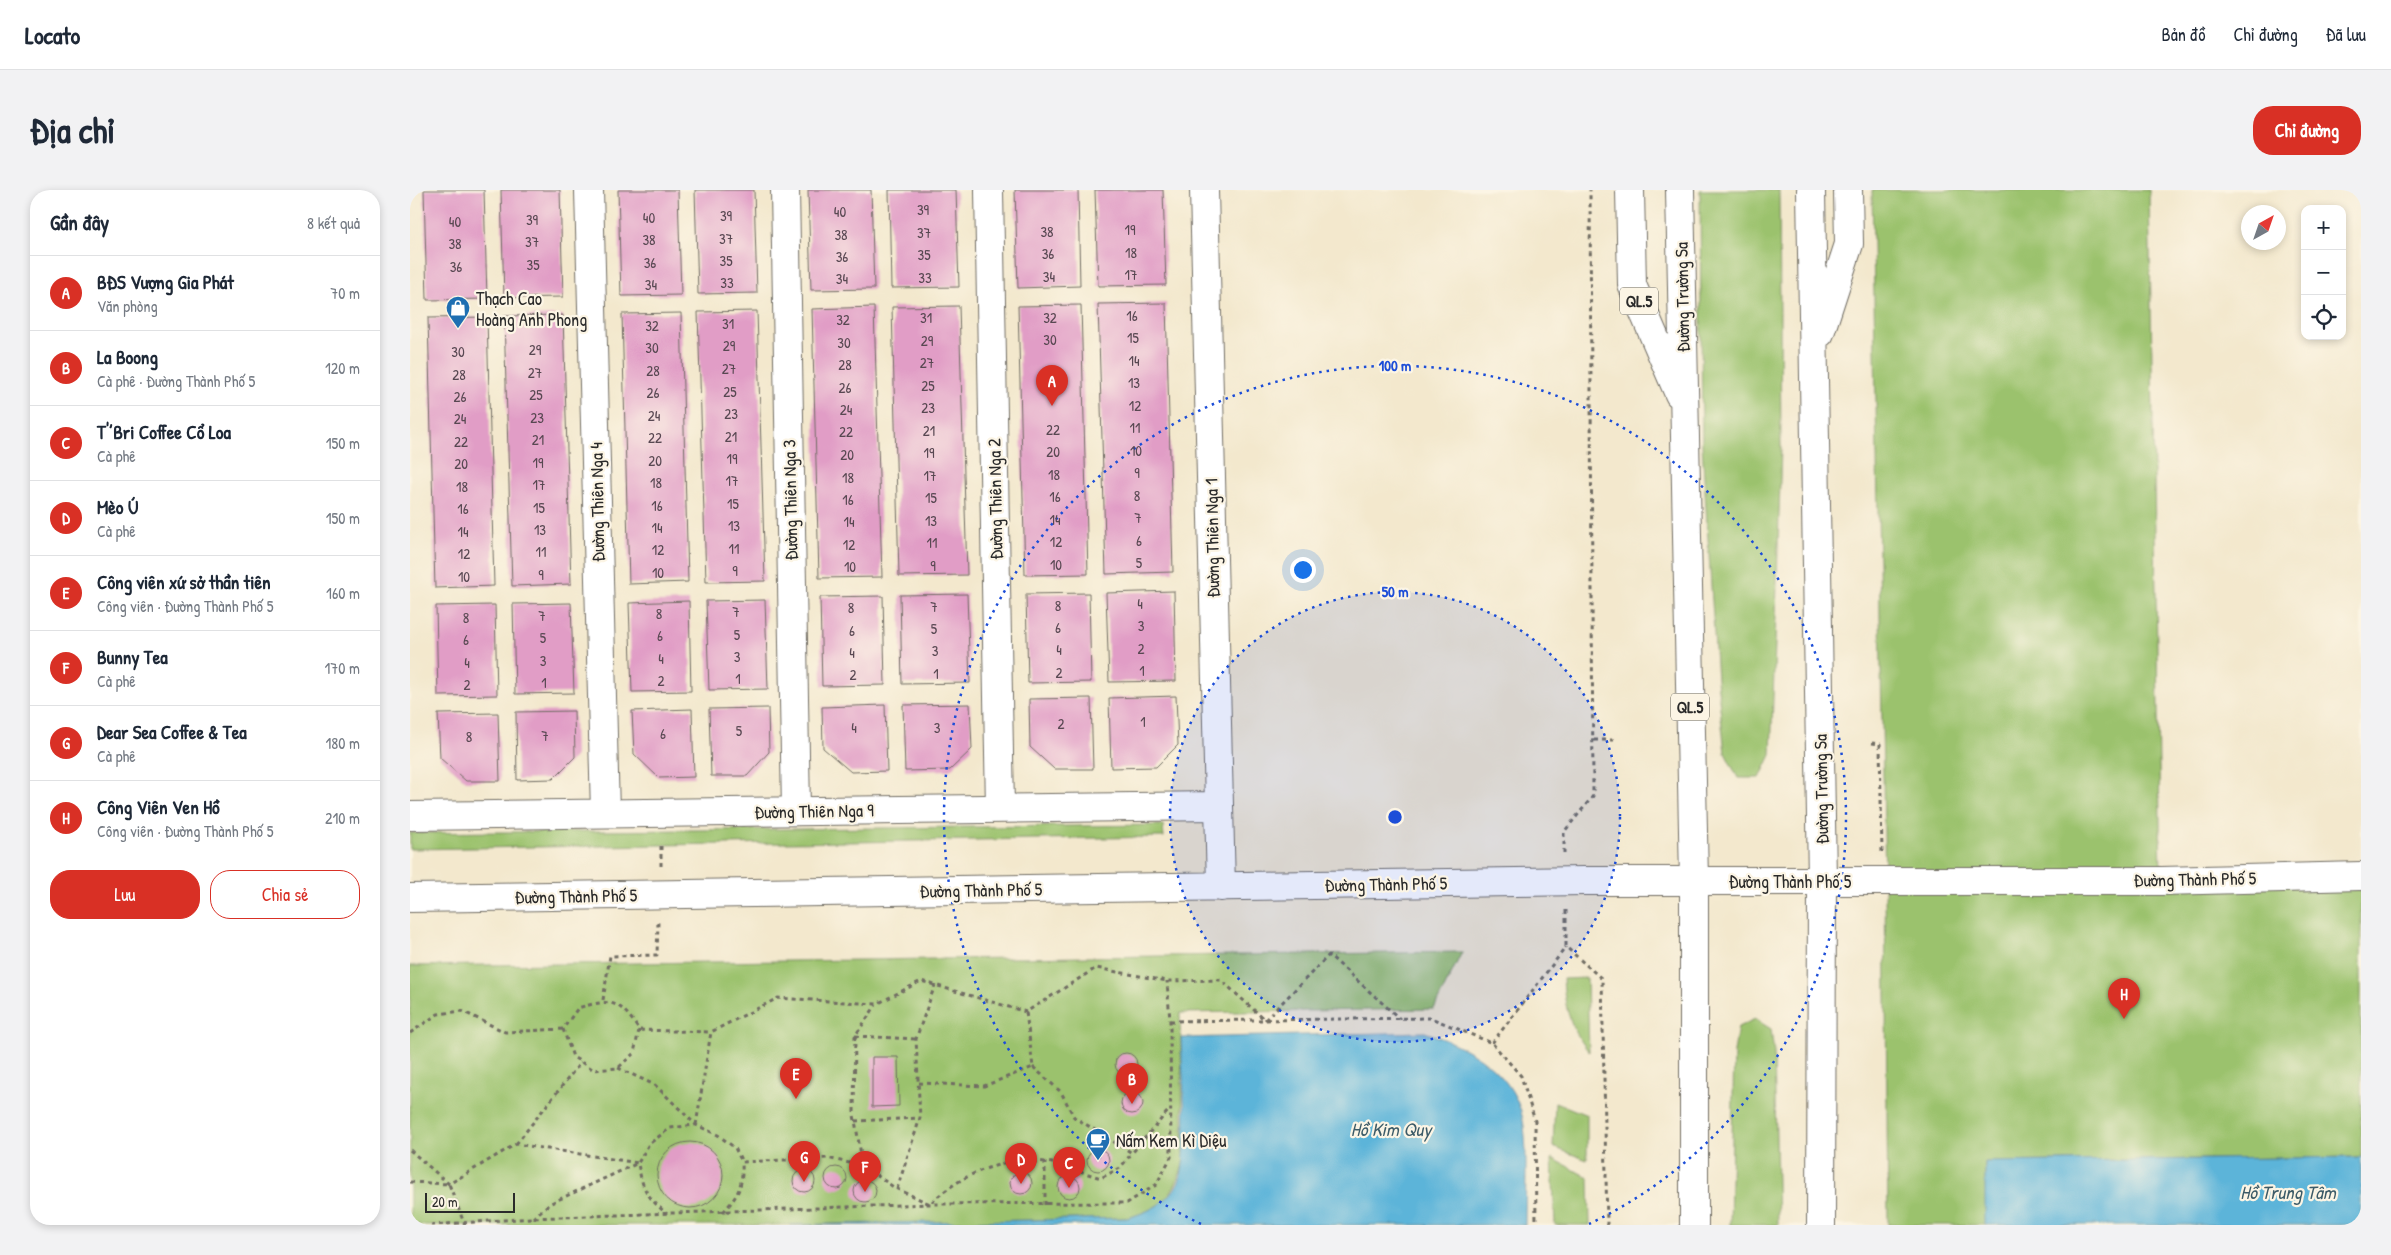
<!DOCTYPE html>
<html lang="vi">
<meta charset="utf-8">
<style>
:root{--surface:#fff;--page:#f2f2f3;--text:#1f2937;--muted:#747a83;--line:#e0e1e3;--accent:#d93025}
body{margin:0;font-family:"Patrick Hand",sans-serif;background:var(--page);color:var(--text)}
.controls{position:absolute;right:15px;top:15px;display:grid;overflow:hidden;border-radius:10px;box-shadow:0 2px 8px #0003}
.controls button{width:45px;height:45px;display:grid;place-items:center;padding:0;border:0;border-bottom:1px solid var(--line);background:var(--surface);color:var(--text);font:25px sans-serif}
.compass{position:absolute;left:1831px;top:15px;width:45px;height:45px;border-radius:50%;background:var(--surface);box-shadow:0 2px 8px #0003;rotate:40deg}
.scale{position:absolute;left:15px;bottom:12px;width:90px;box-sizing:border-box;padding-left:5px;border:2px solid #2b2b2b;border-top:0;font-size:14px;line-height:18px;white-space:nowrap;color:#2b2b2b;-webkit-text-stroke:4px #fcf5e5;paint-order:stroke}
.you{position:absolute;left:892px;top:379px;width:18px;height:18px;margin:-12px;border:4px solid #fff;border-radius:50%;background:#1a73e8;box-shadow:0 0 0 8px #1a73e833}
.badge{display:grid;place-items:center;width:32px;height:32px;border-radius:50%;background:var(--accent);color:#fff;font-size:16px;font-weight:700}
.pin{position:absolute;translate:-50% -41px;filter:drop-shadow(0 1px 2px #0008)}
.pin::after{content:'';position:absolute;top:26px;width:18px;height:15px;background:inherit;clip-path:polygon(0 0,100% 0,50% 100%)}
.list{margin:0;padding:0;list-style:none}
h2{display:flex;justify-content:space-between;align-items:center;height:65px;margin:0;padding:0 20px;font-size:21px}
h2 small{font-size:16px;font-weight:400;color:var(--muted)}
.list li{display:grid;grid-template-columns:32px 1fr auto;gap:15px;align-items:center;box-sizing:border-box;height:75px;padding:0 20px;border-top:1px solid var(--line)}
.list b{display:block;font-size:19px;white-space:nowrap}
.list p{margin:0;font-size:16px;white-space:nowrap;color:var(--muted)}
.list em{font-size:16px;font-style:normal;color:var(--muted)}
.actions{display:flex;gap:10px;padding:15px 20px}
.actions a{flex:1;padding:11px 0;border:1px solid var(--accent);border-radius:20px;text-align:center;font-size:18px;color:var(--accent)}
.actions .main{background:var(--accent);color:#fff}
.icon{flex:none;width:28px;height:28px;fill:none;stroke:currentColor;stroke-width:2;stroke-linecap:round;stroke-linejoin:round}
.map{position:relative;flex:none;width:1951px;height:1035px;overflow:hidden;border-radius:20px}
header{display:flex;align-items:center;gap:30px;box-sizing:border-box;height:70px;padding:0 25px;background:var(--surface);border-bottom:1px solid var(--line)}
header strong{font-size:24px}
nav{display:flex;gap:28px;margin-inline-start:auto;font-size:18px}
.intro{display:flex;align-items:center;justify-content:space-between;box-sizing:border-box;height:120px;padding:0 30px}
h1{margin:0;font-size:35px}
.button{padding:12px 22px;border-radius:20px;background:var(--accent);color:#fff;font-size:18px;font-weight:700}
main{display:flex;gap:30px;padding:0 30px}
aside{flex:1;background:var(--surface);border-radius:20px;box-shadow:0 2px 8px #0003}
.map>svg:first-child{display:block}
.green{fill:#9bc26d;stroke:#63764c}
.water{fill:#5cb4d9;stroke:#447082}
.building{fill:#e19dc6}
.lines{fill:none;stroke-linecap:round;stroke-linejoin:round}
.minor-casing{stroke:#716d64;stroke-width:30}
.highway-casing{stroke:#716d64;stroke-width:30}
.path{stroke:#716d64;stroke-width:3;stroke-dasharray:4 4;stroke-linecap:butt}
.minor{stroke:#fff;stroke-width:28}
.highway{stroke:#fff;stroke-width:28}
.ring{fill:none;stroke:#1d4ed8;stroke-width:2.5;stroke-dasharray:2.5 5}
.labels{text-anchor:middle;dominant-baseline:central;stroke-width:4.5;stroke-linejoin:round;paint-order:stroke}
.number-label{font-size:15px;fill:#584852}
.shield{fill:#fcf5e5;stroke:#6a6863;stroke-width:1}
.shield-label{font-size:16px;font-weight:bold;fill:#2b2b2b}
.street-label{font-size:18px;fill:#2b2b2b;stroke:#fcf5e5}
.poi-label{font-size:18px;fill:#2b2b2b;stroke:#fcf5e5;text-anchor:start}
.water-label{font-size:19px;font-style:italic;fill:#3c5b68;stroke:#fcf5e5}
.centre{fill:#1d4ed8;stroke:#fcf5e5;stroke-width:2.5}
.ring-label{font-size:15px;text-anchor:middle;font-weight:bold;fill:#1d4ed8;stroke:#fcf5e5;stroke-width:4.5;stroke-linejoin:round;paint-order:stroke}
</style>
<header>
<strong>Locato</strong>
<nav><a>Bản đồ</a><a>Chỉ đường</a><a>Đã lưu</a></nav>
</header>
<div class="intro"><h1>Địa chỉ</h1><a class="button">Chỉ đường</a></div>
<main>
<aside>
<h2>Gần đây<small>8 kết quả</small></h2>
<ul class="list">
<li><span class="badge">A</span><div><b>BĐS Vượng Gia Phát</b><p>Văn phòng</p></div><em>70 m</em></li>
<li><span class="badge">B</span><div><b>La Boong</b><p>Cà phê · Đường Thành Phố 5</p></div><em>120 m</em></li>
<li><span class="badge">C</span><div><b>T'’Bri Coffee Cổ Loa</b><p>Cà phê</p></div><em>150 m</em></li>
<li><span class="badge">D</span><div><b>Mèo Ú</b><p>Cà phê</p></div><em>150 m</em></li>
<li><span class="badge">E</span><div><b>Công viên xứ sở thần tiên</b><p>Công viên · Đường Thành Phố 5</p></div><em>160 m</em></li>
<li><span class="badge">F</span><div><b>Bunny Tea</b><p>Cà phê</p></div><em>170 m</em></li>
<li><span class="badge">G</span><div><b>Dear Sea Coffee &amp; Tea</b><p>Cà phê</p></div><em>180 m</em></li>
<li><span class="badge">H</span><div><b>Công Viên Ven Hồ</b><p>Công viên · Đường Thành Phố 5</p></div><em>210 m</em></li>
</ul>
<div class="actions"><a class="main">Lưu</a><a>Chia sẻ</a></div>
</aside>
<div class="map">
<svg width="1951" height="1035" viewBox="0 0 1951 1035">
<rect width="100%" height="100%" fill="#fcf5e5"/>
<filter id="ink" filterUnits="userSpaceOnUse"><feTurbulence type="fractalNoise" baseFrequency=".02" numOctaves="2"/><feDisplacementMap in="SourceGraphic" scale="10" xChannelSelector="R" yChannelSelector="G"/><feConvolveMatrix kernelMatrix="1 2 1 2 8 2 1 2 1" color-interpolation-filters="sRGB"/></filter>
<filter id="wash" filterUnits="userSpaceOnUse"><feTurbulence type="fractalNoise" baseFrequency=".0096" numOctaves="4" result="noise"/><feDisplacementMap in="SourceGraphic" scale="20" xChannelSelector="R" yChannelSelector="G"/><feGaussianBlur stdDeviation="1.12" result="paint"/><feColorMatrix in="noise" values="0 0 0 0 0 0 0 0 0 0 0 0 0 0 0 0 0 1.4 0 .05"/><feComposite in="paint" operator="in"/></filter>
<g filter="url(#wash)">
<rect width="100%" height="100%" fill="#f3e8cd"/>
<path class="green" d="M1290 0H1369L1371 256 1366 425 1361 565 1350 588H1328L1315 563 1307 490 1292 255Z
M1462 0H1739L1751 690 1951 686V967L1575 972 1576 1035H1478L1475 692Z
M753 635 754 647 0 659V643Z
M1052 762 1024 819 770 823 774 970C765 1006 752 1018 717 1028L380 1035H0V776Z
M1177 788 1179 862C1160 837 1155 820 1153 789Z
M1345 829 1361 839 1364 863 1368 1035H1320L1324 862 1328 837Z
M1145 912 1177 925V970L1143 957Z
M1142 968 1179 988 1180 1035H1145Z"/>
<path class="water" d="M1015 842C1059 857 1107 882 1114 936 1118 968 1115 1003 1115 1035H380L717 1028C738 1022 759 1013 769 991 780 966 772 880 771 848Z
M1951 967V1035H1575V972Z"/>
<g id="blocks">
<path class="building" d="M14 0H74L77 109 17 110Z
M91 0H150L153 107 94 108Z
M208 0H268L271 105 211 106Z
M285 0H344L347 103 288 104Z
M398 0H461L464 99 401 100Z
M479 0H546L549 97 481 98Z
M605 0H668L670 96 608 98Z
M685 0H753L756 95 688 96Z
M756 113 763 382 696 384 688 114Z
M671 115 678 384 615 385 608 116Z
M549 116 557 385 489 386 482 117Z
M464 117 472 387 409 388 402 119Z
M347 121 355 391 296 392 288 122Z
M271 123 278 392 219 394 212 124Z
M153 125 161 394 102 396 94 126Z
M77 127 84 396 25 398 18 128Z
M764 401 766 491 699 492 696 403Z
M679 403 681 492 618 493 616 404Z
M557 404 560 493 492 494 490 405Z
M473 406 475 495 412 496 410 407Z
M355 410 358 499 299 500 296 411Z
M279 411 281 501 222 502 219 413Z
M161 413 164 503 105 504 103 414Z
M85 415 87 505 28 506 26 416Z
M766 506 768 555 746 577 701 578 699 508Z
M681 508 683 579H644L620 557 619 509Z
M560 514 562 559 540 580 495 581 493 515Z
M475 515 477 581 441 582 413 558 412 517Z
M358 518 359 562 337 586H301L299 519Z
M282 519 284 587 249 588 224 564 222 521Z
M164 521 165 567 143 589 107 590 106 522Z
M88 523 90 591H56L30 568 28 524Z
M705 874a11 11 0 1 1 22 0a11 11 0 1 1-22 0Z
M462 867H488L489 916 462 917Z
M711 913a11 11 0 1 1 22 0a11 11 0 1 1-22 0Z
M247 985a33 33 0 1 1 66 0a33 33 0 1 1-66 0Z
M677 970a11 11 0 1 1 22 0a11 11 0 1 1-22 0Z
M415 988a11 11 0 1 1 22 0a11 11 0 1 1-22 0Z
M383 991a11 11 0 1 1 22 0a11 11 0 1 1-22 0Z
M600 993a11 11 0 1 1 22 0a11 11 0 1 1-22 0Z
M648 997a11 11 0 1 1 22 0a11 11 0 1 1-22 0Z
M444 1001a11 11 0 1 1 22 0a11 11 0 1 1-22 0Z"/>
</g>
</g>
<g filter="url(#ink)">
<use href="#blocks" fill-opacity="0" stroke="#716d64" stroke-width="1"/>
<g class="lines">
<defs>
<path id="minor" d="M179 0 195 623
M375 0 386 621
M579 0 590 619
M794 0 811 697
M0 626 808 616
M0 708 1174 691H1751L1951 686"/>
<path id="highway" d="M1220 0 1222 95 1269 204
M1270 0 1284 691V1035
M1401 0 1412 691 1411 1035
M1410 143 1439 54 1438 0"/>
</defs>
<use href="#minor" class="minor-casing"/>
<use href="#highway" class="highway-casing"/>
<path class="path" d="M1184 550H1206
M1462 553 1470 554 1472 663
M1154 663V642L1183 606 1180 0
M251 676V652
M1156 720V757L1192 789 1197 1035
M193 810 200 766 247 765 248 732
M760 831 1021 828 1082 853 1111 886 1125 931 1126 1035
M153 839 163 867 184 880 208 878 224 863 229 840
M0 843 28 824 52 821 95 842 153 839 168 818C201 808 210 810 229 840L301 842
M445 846 506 849
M1082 853 1156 757
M623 877 651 902 664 927 722 963 759 920
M208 878 245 895 286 935 308 945 325 958 332 972 417 968 453 976 444 925 445 846 466 815
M509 893 574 896 623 877 616 822
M445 931 510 928
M286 935 301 842 368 808 467 814 511 791 616 822 686 778 757 791 811 790 855 830 919 765 990 829
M106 954 171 872
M0 960 39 994 106 954 228 973C232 999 237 1007 257 1024
M453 976 485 998 520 1014C550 984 593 967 635 972 654 974 673 983 691 988L710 978 722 963
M0 992 39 994 54 1033
M487 999 510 928 506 849 525 795
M635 1015V972
M313 1022C329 1005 333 995 332 972
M123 1028 139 1014 228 973 239 954 260 938 285 935
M21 1035 122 1028 520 1014 717 1013 746 995 761 967 760 831 757 791"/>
<use href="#minor" class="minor"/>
<use href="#highway" class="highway"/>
</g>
</g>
<circle cx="985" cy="627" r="225" fill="#1d4ed8" fill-opacity=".12"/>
<g class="ring">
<circle cx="985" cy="627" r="225"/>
<path d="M791 1034A451 451 0 1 1 1179 1034"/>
</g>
<defs>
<symbol id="shop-pin" viewBox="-11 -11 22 30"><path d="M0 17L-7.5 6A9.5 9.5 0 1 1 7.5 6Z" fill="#1f6fb2" stroke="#fcf5e5"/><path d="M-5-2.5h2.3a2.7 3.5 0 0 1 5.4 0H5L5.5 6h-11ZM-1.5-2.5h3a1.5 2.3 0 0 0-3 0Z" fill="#fff"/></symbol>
<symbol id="cafe-pin" viewBox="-11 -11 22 30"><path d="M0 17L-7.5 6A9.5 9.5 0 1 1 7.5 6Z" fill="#1f6fb2" stroke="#fcf5e5"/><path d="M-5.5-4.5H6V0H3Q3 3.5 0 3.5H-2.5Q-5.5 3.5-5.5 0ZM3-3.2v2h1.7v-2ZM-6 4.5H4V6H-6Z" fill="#fff"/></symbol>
</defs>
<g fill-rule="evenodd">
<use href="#shop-pin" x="34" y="104" width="28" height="38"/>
<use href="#cafe-pin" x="674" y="936" width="28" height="38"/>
</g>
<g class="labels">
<g class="number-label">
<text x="513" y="19">39</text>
<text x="430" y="21">40</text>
<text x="316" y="25">39</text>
<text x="239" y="27">40</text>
<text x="122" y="29">39</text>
<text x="45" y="31">40</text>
<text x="720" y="39">19</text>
<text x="637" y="41">38</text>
<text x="514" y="42">37</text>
<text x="431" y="44">38</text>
<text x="316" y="48">37</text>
<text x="239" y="49">38</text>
<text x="122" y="51">37</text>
<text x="45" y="53">38</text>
<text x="721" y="62">18</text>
<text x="638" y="63">36</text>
<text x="514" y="64">35</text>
<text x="432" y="66">36</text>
<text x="316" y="70">35</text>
<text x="240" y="72">36</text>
<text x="123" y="74">35</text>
<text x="46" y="76">36</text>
<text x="721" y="84">17</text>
<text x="639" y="86">34</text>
<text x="515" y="87">33</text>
<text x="432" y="88">34</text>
<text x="317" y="92">33</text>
<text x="241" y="94">34</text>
<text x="722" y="125">16</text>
<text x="516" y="127">31</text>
<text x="640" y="127">32</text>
<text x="433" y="129">32</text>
<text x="318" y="133">31</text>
<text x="242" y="135">32</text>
<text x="723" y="147">15</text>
<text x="640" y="149">30</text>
<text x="517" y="150">29</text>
<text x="434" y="152">30</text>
<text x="319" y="155">29</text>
<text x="242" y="157">30</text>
<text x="125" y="159">29</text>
<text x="48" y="161">30</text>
<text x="724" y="170">14</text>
<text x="517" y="172">27</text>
<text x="435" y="174">28</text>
<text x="319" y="178">27</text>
<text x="243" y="180">28</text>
<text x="125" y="182">27</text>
<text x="49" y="184">28</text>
<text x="724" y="192">13</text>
<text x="518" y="195">25</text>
<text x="435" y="197">26</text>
<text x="320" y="201">25</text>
<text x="243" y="202">26</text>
<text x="126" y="204">25</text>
<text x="50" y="206">26</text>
<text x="725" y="215">12</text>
<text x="518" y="217">23</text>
<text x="436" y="219">24</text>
<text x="321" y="223">23</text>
<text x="244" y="225">24</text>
<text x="127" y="227">23</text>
<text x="50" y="228">24</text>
<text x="725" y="237">11</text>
<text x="643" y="239">22</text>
<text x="519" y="240">21</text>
<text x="436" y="241">22</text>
<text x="321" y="246">21</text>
<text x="245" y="247">22</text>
<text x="128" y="249">21</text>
<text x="51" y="251">22</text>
<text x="726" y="260">10</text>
<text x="643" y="261">20</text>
<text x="519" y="262">19</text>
<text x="437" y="264">20</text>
<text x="322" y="268">19</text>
<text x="245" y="270">20</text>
<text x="128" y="272">19</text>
<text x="51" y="273">20</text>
<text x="727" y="282">9</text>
<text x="644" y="284">18</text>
<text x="520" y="285">17</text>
<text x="438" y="287">18</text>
<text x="322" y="290">17</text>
<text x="246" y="292">18</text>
<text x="129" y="294">17</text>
<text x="52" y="296">18</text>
<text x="727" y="305">8</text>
<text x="645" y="306">16</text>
<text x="521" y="307">15</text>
<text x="438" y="309">16</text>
<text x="323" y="313">15</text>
<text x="247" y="315">16</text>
<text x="129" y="317">15</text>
<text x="53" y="318">16</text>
<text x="728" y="327">7</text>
<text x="645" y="329">14</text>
<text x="521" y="330">13</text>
<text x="439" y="331">14</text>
<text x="324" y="335">13</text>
<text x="247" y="337">14</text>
<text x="130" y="339">13</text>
<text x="53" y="341">14</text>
<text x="729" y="350">6</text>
<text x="646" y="351">12</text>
<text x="522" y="352">11</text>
<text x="439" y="354">12</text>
<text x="324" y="358">11</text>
<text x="248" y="359">12</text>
<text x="131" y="361">11</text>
<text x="54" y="363">12</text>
<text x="729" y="372">5</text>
<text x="646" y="374">10</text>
<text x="523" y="375">9</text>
<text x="440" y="376">10</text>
<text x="325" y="380">9</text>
<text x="248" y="382">10</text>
<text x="131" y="384">9</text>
<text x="54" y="386">10</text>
<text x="730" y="413">4</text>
<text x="648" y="415">8</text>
<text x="524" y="416">7</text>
<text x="441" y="417">8</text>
<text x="326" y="421">7</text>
<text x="249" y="423">8</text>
<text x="132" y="425">7</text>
<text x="56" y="427">8</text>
<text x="731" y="435">3</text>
<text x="648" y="437">6</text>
<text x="524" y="438">5</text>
<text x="442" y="440">6</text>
<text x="327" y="444">5</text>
<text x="250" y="445">6</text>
<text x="133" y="447">5</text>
<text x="56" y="449">6</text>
<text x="731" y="458">2</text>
<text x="649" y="459">4</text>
<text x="525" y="460">3</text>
<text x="442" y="462">4</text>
<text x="327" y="466">3</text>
<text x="251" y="468">4</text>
<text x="133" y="470">3</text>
<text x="57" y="472">4</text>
<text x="732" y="480">1</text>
<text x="649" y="482">2</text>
<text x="526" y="483">1</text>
<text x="443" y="484">2</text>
<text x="328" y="488">1</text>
<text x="251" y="490">2</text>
<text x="134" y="492">1</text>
<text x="57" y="494">2</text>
<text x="733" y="531">1</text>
<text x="651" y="533">2</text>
<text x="444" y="537">4</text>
<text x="527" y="537">3</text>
<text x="329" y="540">5</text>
<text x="253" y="543">6</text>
<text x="135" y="545">7</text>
<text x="59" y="546">8</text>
</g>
<g class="shield">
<rect x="1210" y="97.5" width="38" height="27" rx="4"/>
<rect x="1261" y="503.5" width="38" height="27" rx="4"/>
</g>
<g class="shield-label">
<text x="1229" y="111">QL.5</text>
<text x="1280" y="517">QL.5</text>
</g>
<g class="street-label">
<text transform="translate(1272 107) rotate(-91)">Đường Trường Sa</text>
<text transform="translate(585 309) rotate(-91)">Đường Thiên Nga 2</text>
<text transform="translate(380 310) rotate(-91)">Đường Thiên Nga 3</text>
<text transform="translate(187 312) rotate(-91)">Đường Thiên Nga 4</text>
<text transform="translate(802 348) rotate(-91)">Đường Thiên Nga 1</text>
<text transform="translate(1411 599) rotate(-91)">Đường Trường Sa</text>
<text transform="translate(404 621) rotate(-1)">Đường Thiên Nga 9</text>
<text transform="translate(1785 689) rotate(-1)">Đường Thành Phố 5</text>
<text x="1380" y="691">Đường Thành Phố 5</text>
<text transform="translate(976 694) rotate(-1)">Đường Thành Phố 5</text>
<text transform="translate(571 700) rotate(-1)">Đường Thành Phố 5</text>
<text transform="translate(166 706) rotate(-1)">Đường Thành Phố 5</text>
</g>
<g class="poi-label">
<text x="66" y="108">Thạch Cao<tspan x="66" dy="21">Hoàng Anh Phong</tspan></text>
<text x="706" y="950">Nấm Kem Kì Diệu</text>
</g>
<g class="water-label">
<text x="981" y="939">Hồ Kim Quy</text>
<text x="1878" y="1002">Hồ Trung Tâm</text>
</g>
</g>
<circle cx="985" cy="627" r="8" class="centre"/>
<g class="ring-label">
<text x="985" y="181">100 m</text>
<text x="985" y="407">50 m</text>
</g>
</svg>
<div class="controls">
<button>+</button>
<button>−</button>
<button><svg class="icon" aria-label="locate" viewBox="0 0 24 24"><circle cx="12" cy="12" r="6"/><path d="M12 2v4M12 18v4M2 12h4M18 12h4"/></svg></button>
</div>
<svg class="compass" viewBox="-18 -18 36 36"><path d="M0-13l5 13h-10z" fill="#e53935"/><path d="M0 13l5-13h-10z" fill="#747a83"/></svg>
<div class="scale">20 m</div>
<div class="you"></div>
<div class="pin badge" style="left:642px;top:216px">A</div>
<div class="pin badge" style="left:722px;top:914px">B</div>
<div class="pin badge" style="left:659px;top:998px">C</div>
<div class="pin badge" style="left:611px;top:994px">D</div>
<div class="pin badge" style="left:386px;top:909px">E</div>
<div class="pin badge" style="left:455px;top:1002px">F</div>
<div class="pin badge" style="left:394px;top:992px">G</div>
<div class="pin badge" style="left:1714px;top:829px">H</div>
</div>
</main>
